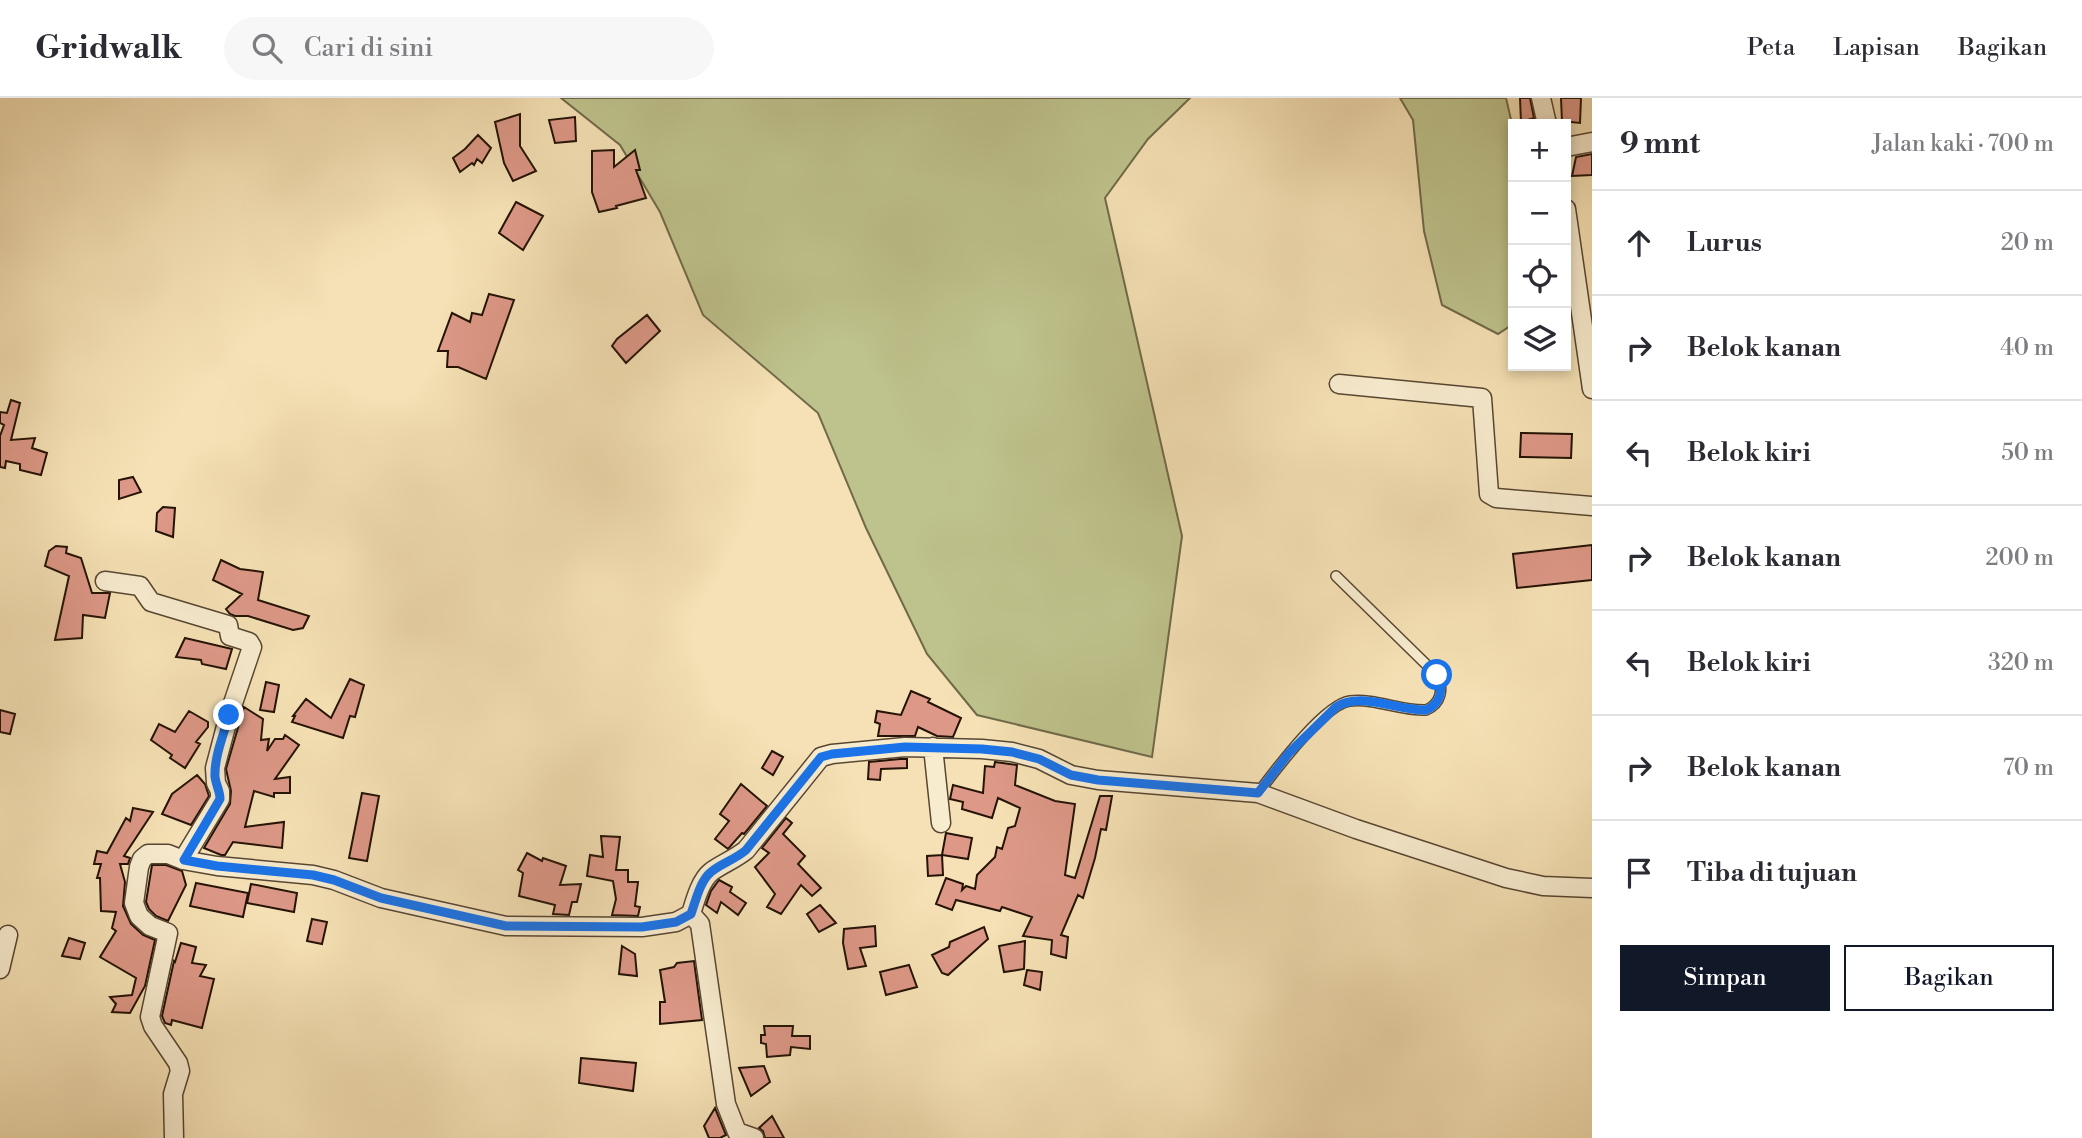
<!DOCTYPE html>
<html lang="id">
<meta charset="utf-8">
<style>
:root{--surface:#fff;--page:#f7f7f7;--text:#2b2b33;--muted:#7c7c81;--line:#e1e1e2;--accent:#111827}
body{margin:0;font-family:"Libre Bodoni",serif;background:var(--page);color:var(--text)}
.controls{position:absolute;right:21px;top:21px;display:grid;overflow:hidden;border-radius:0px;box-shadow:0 4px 10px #0003}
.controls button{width:63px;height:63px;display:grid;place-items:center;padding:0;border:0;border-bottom:2px solid var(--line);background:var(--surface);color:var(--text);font:35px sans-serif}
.stop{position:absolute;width:21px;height:21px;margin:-16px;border:5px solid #1a73e8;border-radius:50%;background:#fff}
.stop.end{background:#1a73e8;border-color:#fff;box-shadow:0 2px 7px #0008}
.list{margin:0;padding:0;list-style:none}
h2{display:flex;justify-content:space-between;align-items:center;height:91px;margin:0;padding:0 28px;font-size:30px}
h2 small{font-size:23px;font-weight:400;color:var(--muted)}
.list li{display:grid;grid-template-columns:46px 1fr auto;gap:21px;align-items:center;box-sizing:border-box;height:105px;padding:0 28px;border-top:2px solid var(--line)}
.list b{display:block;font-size:26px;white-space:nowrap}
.list em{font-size:23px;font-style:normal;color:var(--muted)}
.actions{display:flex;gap:14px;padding:21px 28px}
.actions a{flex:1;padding:16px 0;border:2px solid var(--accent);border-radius:0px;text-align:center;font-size:24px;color:var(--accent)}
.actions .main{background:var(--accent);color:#fff}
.icon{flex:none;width:38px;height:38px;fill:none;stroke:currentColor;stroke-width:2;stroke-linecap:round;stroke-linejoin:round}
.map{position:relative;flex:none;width:1592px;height:1040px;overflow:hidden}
header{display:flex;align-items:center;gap:42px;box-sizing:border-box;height:98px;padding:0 35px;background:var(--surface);border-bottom:2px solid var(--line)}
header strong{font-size:33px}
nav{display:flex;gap:38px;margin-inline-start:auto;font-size:24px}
.search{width:490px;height:63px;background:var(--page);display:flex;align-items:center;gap:18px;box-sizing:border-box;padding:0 24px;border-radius:38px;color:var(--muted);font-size:26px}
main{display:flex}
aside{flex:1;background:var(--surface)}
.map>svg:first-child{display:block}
.green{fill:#bec28c;stroke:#716a49;stroke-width:2}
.building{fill:#dd9887;stroke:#241306;stroke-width:2}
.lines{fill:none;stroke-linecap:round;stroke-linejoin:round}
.lane-casing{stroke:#584632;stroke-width:12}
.street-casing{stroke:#584632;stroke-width:21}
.lane{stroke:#f8eccf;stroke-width:9}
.street{stroke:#f8eccf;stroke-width:18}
.route{stroke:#1a73e8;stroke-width:9}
</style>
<header>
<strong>Gridwalk</strong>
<div class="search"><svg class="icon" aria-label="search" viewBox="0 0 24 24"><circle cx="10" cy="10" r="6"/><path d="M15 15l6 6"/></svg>Cari di sini</div>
<nav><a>Peta</a><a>Lapisan</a><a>Bagikan</a></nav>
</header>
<main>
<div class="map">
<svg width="1592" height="1040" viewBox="0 0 1592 1040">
<rect width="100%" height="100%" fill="#f5e1b5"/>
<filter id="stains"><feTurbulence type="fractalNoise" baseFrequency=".00286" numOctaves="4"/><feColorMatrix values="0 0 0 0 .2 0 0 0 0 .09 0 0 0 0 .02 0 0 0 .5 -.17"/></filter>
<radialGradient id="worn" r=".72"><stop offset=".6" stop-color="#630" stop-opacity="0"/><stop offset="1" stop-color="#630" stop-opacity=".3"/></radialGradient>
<path class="green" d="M561 0H1190L1148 41 1105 100 1182 438 1152 659 977 617 927 556 866 430 818 315 703 217 660 114 620 47Z
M1400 0H1506L1513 30V226L1498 236 1442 207 1424 133 1413 22Z"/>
<path class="building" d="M1520 0H1530L1534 20 1521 24Z
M1561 0H1581L1580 25 1562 23Z
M520 16V48L536 73 513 83 504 65 495 24Z
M575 19 576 43 555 45 549 22Z
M478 37 491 50 482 65 477 61 474 67 472 65 460 74 453 60 465 51Z
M614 52V69L635 52 640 72H636L646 100 616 108 617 110 599 114 592 94V53Z
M1592 56V77L1572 78 1576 59Z
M516 104 543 118 523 152 499 135Z
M489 196 514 202 486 281 458 269H447L448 253H438L452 215 470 224 472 215 482 217Z
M647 217 660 233 626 265 612 248 617 241Z
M11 302 20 305 11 342 35 340 32 350 47 355 41 377 20 372V366L6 363 5 370 0 369V338L4 327 0 325V314L7 315Z
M1521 335 1572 336 1571 360 1520 359Z
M133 379 141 394 119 401V382Z
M163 409 175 410 173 439 156 433 157 415Z
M1592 447V482L1517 490 1513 456Z
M56 448 67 449 66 455 81 460 92 495H110L105 520 83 517 82 540 55 542 69 478 45 468 49 453Z
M221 462 240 471 263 474 258 502 309 518 303 530 293 532 248 518H235L230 516 226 511 242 496 213 482Z
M185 540 232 551 226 571 202 566 201 562 176 559Z
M350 581 364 587 355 619 350 618 343 640 292 624 295 618H293L306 601 331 620Z
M266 584 279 587 274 614 260 612Z
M911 593 930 601 928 604 961 620 953 639 937 638 918 629 915 638H878L880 626 875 624 877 613 901 617Z
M244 609 263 621 261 642 269 641 267 653 275 641H283L285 637 299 647 275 681 290 679V695H274V699L254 693 245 729 284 724 282 750 233 744 225 757H221L204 750 230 706 231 693 226 671Z
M0 612 15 616 10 636 0 634Z
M189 613 208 624V629L196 644 200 646 185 670 170 660 172 657 151 642 159 626 175 634Z
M772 653 783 659 773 677 762 670Z
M900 661H907V670L881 671 880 682 868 681 869 664Z
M995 664 1017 667 1015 687 1055 703 1075 706 1065 777 1075 780 1100 698H1112L1106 732 1101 731 1095 760 1083 800 1078 797 1061 837 1068 839 1066 860 1051 856 1052 842 1023 838 1032 819 1002 809 1000 813 956 802 952 812 936 806 946 780 963 786 962 792 966 788 975 791 977 777 995 759 997 749 1002 751 1008 730 1015 728 1020 710 998 700 992 720 962 711 963 704 950 701 953 687 983 695 985 668 994 669Z
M197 677 205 686 209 698 191 727 162 716 172 696Z
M741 686 767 708 744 736 742 735 728 751 715 741 729 723 720 716Z
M362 695 379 698 367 763 349 760Z
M133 710 153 714 124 758 130 760 128 766H120L125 784 123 808 131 826 143 837 155 842 145 888 130 915 112 914 116 906 110 899 132 897 136 880 100 859 116 833 112 830 116 814 101 813 100 780H97L101 766H94L97 753 107 755 126 720 130 723Z
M786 720 792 725 783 736 805 758 798 766 821 790 812 798 801 787 781 816 767 809 775 796 755 769 769 755 762 750Z
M946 735 972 740 968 761 942 757Z
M601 738 620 739 616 772H628V784H638L635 808 640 809 638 818 612 817 616 801 613 783 587 778 590 757 603 759Z
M527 755 542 763 543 760 566 768 560 787 581 786 577 804H572L569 817 553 816 555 807 519 798 523 775 518 772Z
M942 757 943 777 928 778 927 758Z
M152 767H166L182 773 186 787 168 823 156 818 149 811 146 804Z
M719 782 732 789 730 794 746 805 738 817 721 804 717 815 706 807 711 793Z
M196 785 248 795 243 819 190 808Z
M251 786 297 795 294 814 247 805Z
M820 807 836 825 819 834 807 816Z
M312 821 327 824 322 846 307 843Z
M875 828 876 848 860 850 866 868 848 871 843 845 844 831Z
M984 829 988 841 948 877 942 875 932 857 949 849 950 844Z
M69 840 85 845 80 861 62 858Z
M1025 843 1024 871 1004 874 999 848Z
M181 845 196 849 192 865 206 867 200 878 214 881 202 930 172 922 171 927 165 925 162 918 174 863 175 864Z
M622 848 635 856 637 878 619 876Z
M694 863 702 922 660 926V904H665L660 872 674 869 677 865Z
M909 867 917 889 886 897 880 874Z
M1027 872 1042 874 1040 892 1024 887Z
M764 928H793L792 938H810V951L791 949 790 957 767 959 766 946 761 945V937H765Z
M581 960 636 965 633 993 579 985Z
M764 968 770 984 751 998 739 970Z
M715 1010 726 1037 720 1040H709L704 1028Z
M772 1018 784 1040H765L763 1033 759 1030Z"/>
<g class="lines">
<defs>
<path id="lane" d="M1258 695C1274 674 1324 606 1350 603 1375 600 1401 613 1426 612 1441 606 1444 591 1437 577L1336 478"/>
<path id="street" d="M1541 0 1547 26
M1566 49 1592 44
M1566 111 1592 291
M1339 286 1482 300 1489 396 1496 400 1592 408
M105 483 140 488 151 504 228 527 230 538 249 544 252 549 229 617 215 670 216 685 220 693V701L183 762
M933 649 941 725
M691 816 700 826 726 1006 737 1034 754 1040
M0 871 8 837
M174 1040 173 996 180 973 178 965 153 928 150 919 168 835 150 828 139 818 134 805 139 769 142 761 148 756H168L183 762 217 768 313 777 334 782 381 800 506 828 642 829 676 824 691 816C695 803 700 783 711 774 720 767 735 761 746 752L821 659 832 656 905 649 982 651 1012 654 1039 661 1071 677 1098 682 1258 695 1356 731 1506 780 1543 788 1592 790"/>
</defs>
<use href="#lane" class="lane-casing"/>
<use href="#street" class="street-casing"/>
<use href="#lane" class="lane"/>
<use href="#street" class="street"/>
</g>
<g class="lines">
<path class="route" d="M229 617C224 636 214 659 215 679 216 687 220 693 220 701L184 762 217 768 313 777 334 782 381 800 506 828 642 829 676 824 691 816C696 802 700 783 711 774 720 766 736 761 746 752L821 659 832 656 905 649 982 651 1012 654 1039 661 1071 677 1098 682 1258 695 1289 655 1336 609C1361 593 1397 613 1426 612 1441 606 1444 591 1437 577"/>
</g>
<rect width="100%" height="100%" filter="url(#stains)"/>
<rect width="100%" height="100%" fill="url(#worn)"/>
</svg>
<div class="controls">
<button>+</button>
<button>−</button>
<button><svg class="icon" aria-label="locate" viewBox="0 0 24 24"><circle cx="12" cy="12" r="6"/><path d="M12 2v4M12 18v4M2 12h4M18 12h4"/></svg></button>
<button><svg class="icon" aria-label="layers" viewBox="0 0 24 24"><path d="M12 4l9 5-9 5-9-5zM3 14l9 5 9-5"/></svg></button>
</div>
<div class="stop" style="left:1437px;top:577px"></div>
<div class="stop end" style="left:229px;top:617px"></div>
</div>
<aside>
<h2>9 mnt<small>Jalan kaki · 700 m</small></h2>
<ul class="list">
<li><svg class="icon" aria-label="ahead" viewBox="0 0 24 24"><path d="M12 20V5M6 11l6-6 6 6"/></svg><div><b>Lurus</b></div><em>20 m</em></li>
<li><svg class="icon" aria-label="right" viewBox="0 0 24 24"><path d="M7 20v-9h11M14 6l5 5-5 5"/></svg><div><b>Belok kanan</b></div><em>40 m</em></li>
<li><svg class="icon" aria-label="left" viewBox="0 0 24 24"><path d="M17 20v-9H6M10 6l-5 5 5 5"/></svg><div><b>Belok kiri</b></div><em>50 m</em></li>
<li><svg class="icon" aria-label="right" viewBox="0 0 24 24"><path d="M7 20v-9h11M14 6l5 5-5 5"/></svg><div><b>Belok kanan</b></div><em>200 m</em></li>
<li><svg class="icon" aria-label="left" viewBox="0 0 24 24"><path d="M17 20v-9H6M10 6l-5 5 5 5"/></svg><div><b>Belok kiri</b></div><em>320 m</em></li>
<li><svg class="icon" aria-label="right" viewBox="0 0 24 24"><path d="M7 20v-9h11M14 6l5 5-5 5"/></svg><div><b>Belok kanan</b></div><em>70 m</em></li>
<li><svg class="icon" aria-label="arrive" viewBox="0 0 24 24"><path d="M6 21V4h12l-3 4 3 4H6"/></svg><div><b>Tiba di tujuan</b></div></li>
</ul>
<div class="actions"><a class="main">Simpan</a><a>Bagikan</a></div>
</aside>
</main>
